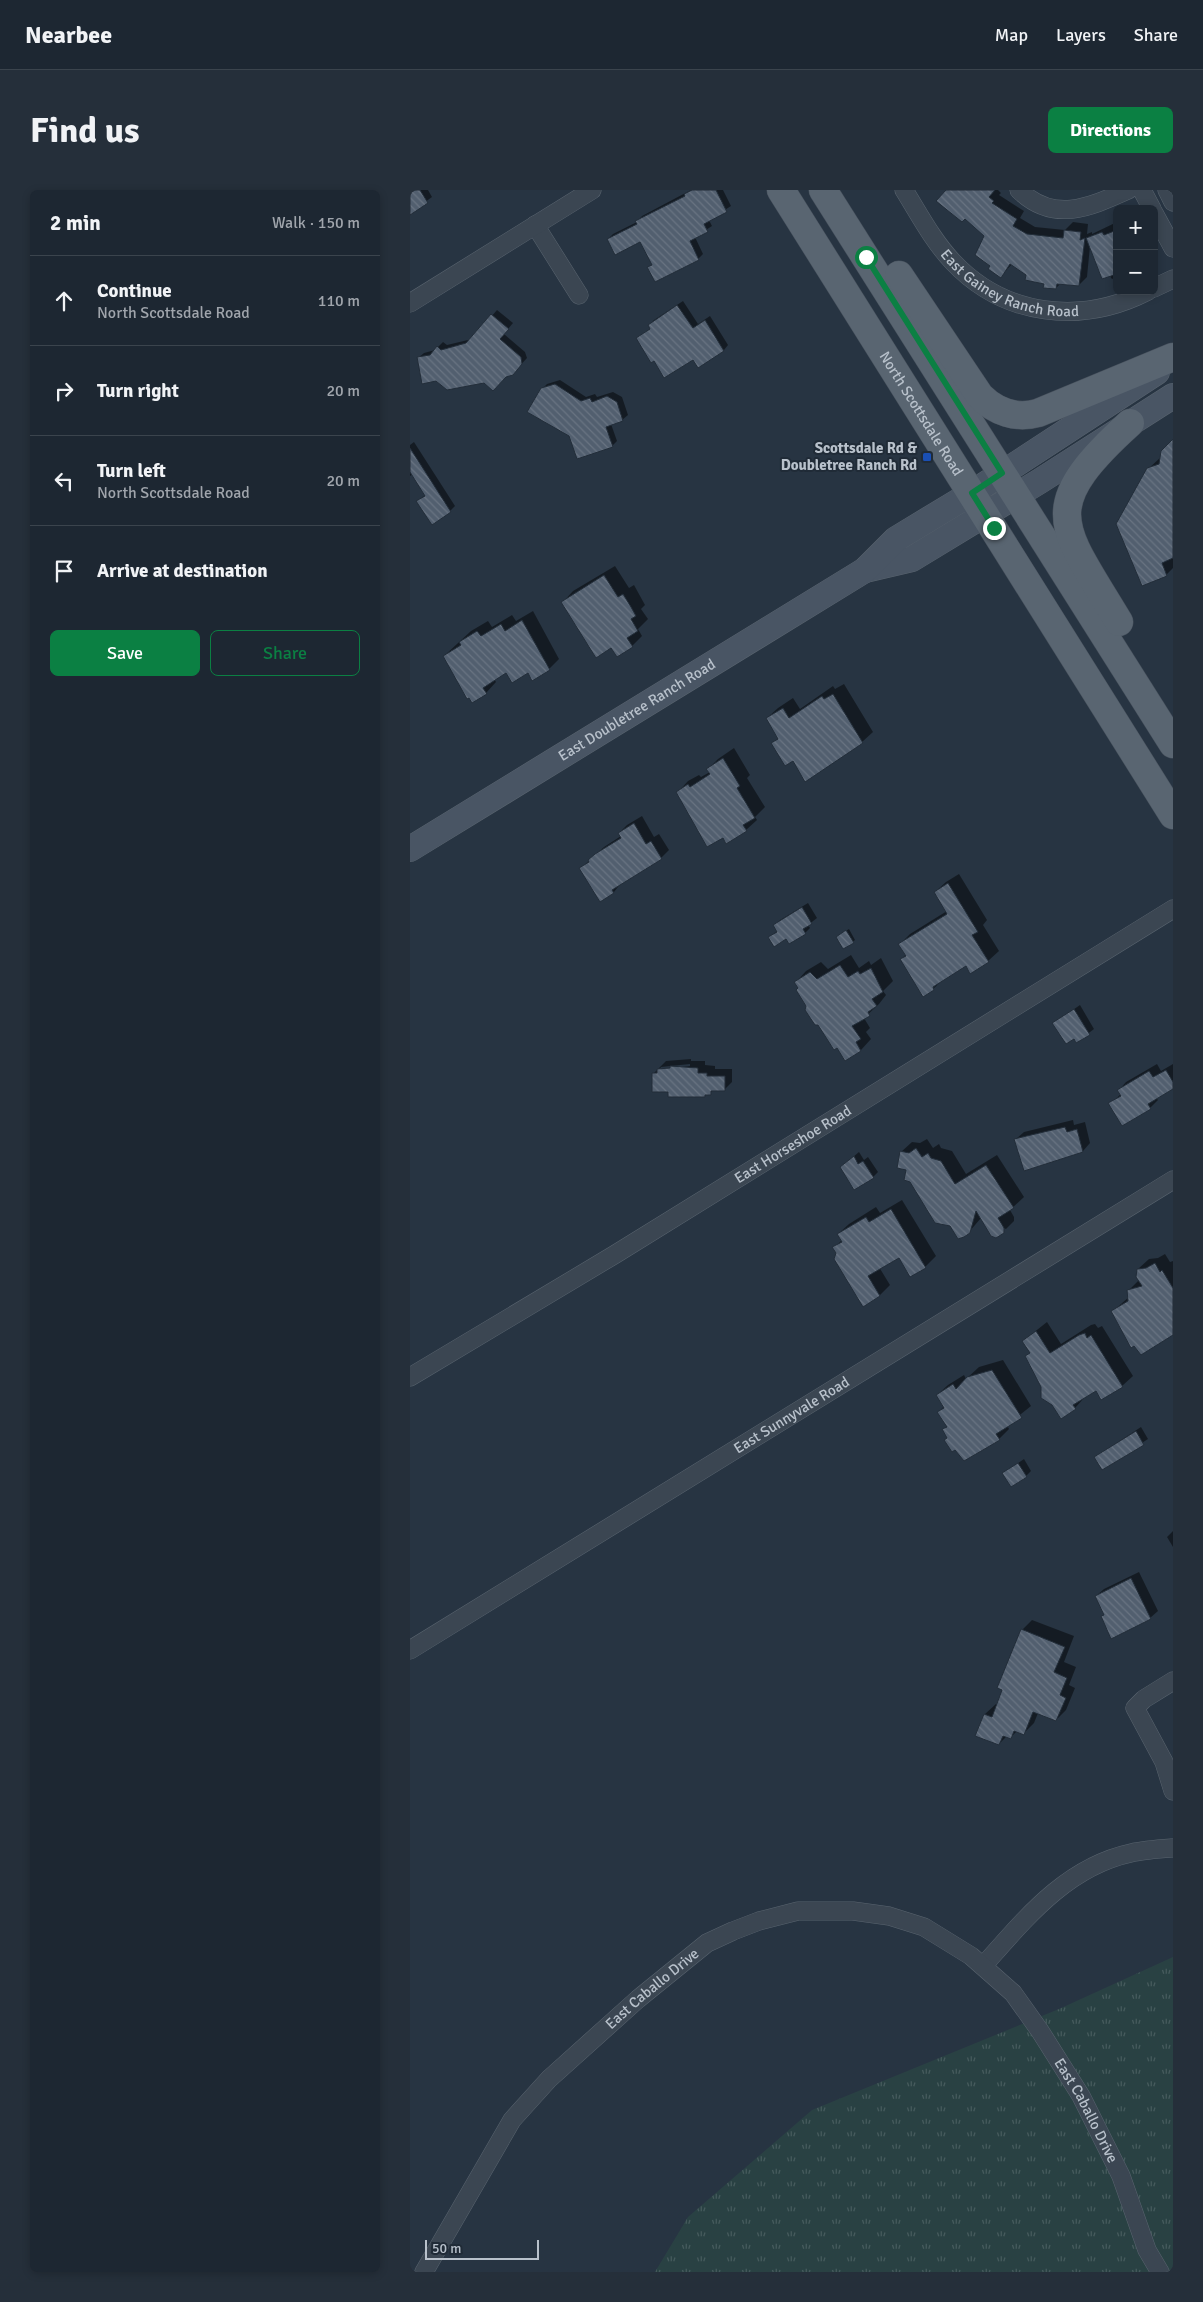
<!DOCTYPE html>
<meta charset="utf-8">
<style>
:root{--surface:#1d2732;--page:#252f3a;--text:#f1f3f6;--muted:#a0a5ac;--line:#3b444d;--accent:#0b8043}
body{margin:0;font-family:Signika,sans-serif;background:var(--page);color:var(--text)}
.controls{position:absolute;right:15px;top:15px;display:grid;overflow:hidden;border-radius:8px;box-shadow:0 2px 8px #0003}
.controls button{width:45px;height:45px;display:grid;place-items:center;padding:0;border:0;border-bottom:1px solid var(--line);background:var(--surface);color:var(--text);font:25px sans-serif}
.scale{position:absolute;left:15px;bottom:12px;width:114px;box-sizing:border-box;padding-left:5px;border:2px solid #b8c1cb;border-top:0;font-size:14px;line-height:18px;white-space:nowrap;color:#b8c1cb;-webkit-text-stroke:4px #202b37;paint-order:stroke}
.stop{position:absolute;width:15px;height:15px;margin:-11px;border:4px solid #0b8043;border-radius:50%;background:#fff}
.stop.end{background:#0b8043;border-color:#fff;box-shadow:0 1px 5px #0008}
.list{margin:0;padding:0;list-style:none}
h2{display:flex;justify-content:space-between;align-items:center;height:65px;margin:0;padding:0 20px;font-size:21px}
h2 small{font-size:16px;font-weight:400;color:var(--muted)}
.list li{display:grid;grid-template-columns:32px 1fr auto;gap:15px;align-items:center;box-sizing:border-box;height:90px;padding:0 20px;border-top:1px solid var(--line)}
.list b{display:block;font-size:19px;white-space:nowrap}
.list p{margin:0;font-size:16px;white-space:nowrap;color:var(--muted)}
.list em{font-size:16px;font-style:normal;color:var(--muted)}
.actions{display:flex;gap:10px;padding:15px 20px}
.actions a{flex:1;padding:11px 0;border:1px solid var(--accent);border-radius:8px;text-align:center;font-size:18px;color:var(--accent)}
.actions .main{background:var(--accent);color:#fff}
.icon{flex:none;width:28px;height:28px;fill:none;stroke:currentColor;stroke-width:2;stroke-linecap:round;stroke-linejoin:round}
.map{position:relative;flex:none;width:763px;height:2082px;overflow:hidden;border-radius:8px}
header{display:flex;align-items:center;gap:30px;box-sizing:border-box;height:70px;padding:0 25px;background:var(--surface);border-bottom:1px solid var(--line)}
header strong{font-size:24px}
nav{display:flex;gap:28px;margin-inline-start:auto;font-size:18px}
.intro{display:flex;align-items:center;justify-content:space-between;box-sizing:border-box;height:120px;padding:0 30px}
h1{margin:0;font-size:35px}
.button{padding:12px 22px;border-radius:8px;background:var(--accent);color:#fff;font-size:18px;font-weight:700}
main{display:flex;gap:30px;padding:0 30px}
aside{flex:1;background:var(--surface);border-radius:8px;box-shadow:0 2px 8px #0003}
.map>svg:first-child{display:block}
.grass{fill:url(#grass-tufts)}
.shadow{fill:#0007;fill-rule:evenodd}
.building{fill:url(#building-back-hatch);stroke:#222d39}
.lines{fill:none;stroke-linecap:round;stroke-linejoin:round}
.minor-casing{stroke:#59646f;stroke-width:19}
.secondary-casing{stroke:#59646f;stroke-width:26}
.primary-casing{stroke:#454f5b;stroke-width:29}
.minor{stroke:#3b4652;stroke-width:18}
.secondary{stroke:#495564;stroke-width:25}
.primary{stroke:#596571;stroke-width:28}
.route{stroke:#0b8043;stroke-width:6}
.transit-dot{fill:#1a4fb4;stroke:#202b37;stroke-width:2}
.labels{text-anchor:middle;dominant-baseline:central;stroke-width:4;stroke-linejoin:round;paint-order:stroke}
.street-label{font-size:15px;fill:#b8c1cb;stroke:#202b37}
.poi-label{font-size:15px;font-weight:bold;fill:#b8c1cb;stroke:#202b37;text-anchor:end}
</style>
<header>
<strong>Nearbee</strong>
<nav><a>Map</a><a>Layers</a><a>Share</a></nav>
</header>
<div class="intro"><h1>Find us</h1><a class="button">Directions</a></div>
<main>
<aside>
<h2>2 min<small>Walk · 150 m</small></h2>
<ul class="list">
<li><svg class="icon" aria-label="ahead" viewBox="0 0 24 24"><path d="M12 20V5M6 11l6-6 6 6"/></svg><div><b>Continue</b><p>North Scottsdale Road</p></div><em>110 m</em></li>
<li><svg class="icon" aria-label="right" viewBox="0 0 24 24"><path d="M7 20v-9h11M14 6l5 5-5 5"/></svg><div><b>Turn right</b></div><em>20 m</em></li>
<li><svg class="icon" aria-label="left" viewBox="0 0 24 24"><path d="M17 20v-9H6M10 6l-5 5 5 5"/></svg><div><b>Turn left</b><p>North Scottsdale Road</p></div><em>20 m</em></li>
<li><svg class="icon" aria-label="arrive" viewBox="0 0 24 24"><path d="M6 21V4h12l-3 4 3 4H6"/></svg><div><b>Arrive at destination</b></div></li>
</ul>
<div class="actions"><a class="main">Save</a><a>Share</a></div>
</aside>
<div class="map">
<svg width="763" height="2082" viewBox="0 0 763 2082">
<defs>
<pattern id="grass-tufts" width="24" height="20" patternUnits="userSpaceOnUse" patternTransform="scale(1.25)"><rect width="24" height="20" fill="#294143"/><path d="M3 7l-1-3M5 7V3M7 7l1-3M15 17l-1-3M17 17v-4M19 17l1-3" fill="none" stroke="#465b5d"/></pattern>
<pattern id="building-back-hatch" width="6" height="6" patternUnits="userSpaceOnUse" patternTransform="scale(1.25)"><rect width="6" height="6" fill="#525f6f"/><path d="M-1 5l2 2M0 0l6 6M5-1l2 2" fill="none" stroke="#697482"/></pattern>
</defs>
<rect width="100%" height="100%" fill="#273442"/>
<path class="grass" d="M763 1767V2082H245L278 2027 402 1920 649 1819Z"/>
<path class="shadow" d="M0 0H18L22 7 0 23Z
M281 0H313L321 16 299 30 302 36 285 47 293 64 288 69 239 78 243 74 231 51 198 49 203 44 227 32 232 26Z
M537 0H588L591 3 589 5 614 21 610 28 625 37 655 40 663 32 678 34 677 44 682 42V44L707 32V87L702 89 680 56 677 87 669 95 651 93 646 98 617 85 602 74 591 86 576 45Z
M744 55 748 64 744 68Z
M273 111 288 134 300 126 318 155 314 160 283 168 244 170 227 149 241 138 239 135 244 130Z
M87 120 103 133 94 144 115 162 117 168 107 179 74 192 8 168 14 163 25 160 33 152 37 155 62 149Z
M150 190 176 207 185 204 187 207 203 202 212 207 218 225 212 230 201 234 207 251 202 256 160 245 132 199 137 194Z
M763 251V378L756 385 708 334 738 279 751 267Z
M4 252 45 316 40 321 8 311 16 304 3 284 0 286V255Z
M205 376 219 398 224 395 235 415 231 419 238 429 228 439 232 446 222 456 202 457 153 412 163 401Z
M123 421 149 469 139 479 96 482 84 489 86 492 76 503 34 466 61 441 78 431 82 437 102 425 106 431Z
M434 494 463 542 452 552 383 569 363 554 369 547 357 528 368 518 383 508 390 519 423 496 425 499Z
M324 558 340 585 337 588 355 617 345 627 347 630 336 640 317 652 268 602 278 591 289 585 291 587 300 582 298 579 308 569Z
M232 626 244 647 249 644 259 660 251 668 211 693 204 702 191 710 171 678 194 657 211 646 209 643 217 635Z
M549 684 577 730 573 735 589 761 578 771 556 775 534 789 523 799 492 769 496 764 490 754 500 744 537 721 525 702 536 692Z
M398 713 407 728 398 735 400 738 395 743 377 748 360 747 368 740 365 735 370 730Z
M439 739 445 750 434 758 429 745Z
M441 765 449 778 459 771 461 775 471 768 483 791 473 801 476 805 469 814 454 828 460 838 456 842 461 849 451 860 436 869 398 816 386 792 396 781 411 772 418 779Z
M670 815 684 839 667 852 644 833Z
M281 869V871H295V875L305 876V879H322V892L314 900H304L294 906 259 900 243 884 256 871ZM280 874V876L249 880 251 877Z
M747 874 751 881 763 874V898L746 908 748 910 740 918 700 914 711 904 709 900 716 892Z
M663 930 664 935 675 932 680 953 673 961 614 980 606 949 614 942Z
M517 949 523 958 529 954 531 958 542 961 556 984 587 965 614 1007 600 1020 604 1027V1031L596 1039 571 1028 559 1042 541 1035 497 979 491 962 502 952 510 953Z
M449 962 454 970 458 967 468 982 463 987 431 977Z
M492 1010 526 1066 515 1077 501 1086 489 1066 469 1077 480 1095 470 1105 424 1058 432 1050 428 1044 439 1034 466 1017 470 1023Z
M755 1064 760 1072 763 1071V1144L703 1121 719 1107V1100L729 1090 728 1079 739 1069 748 1068Z
M637 1132 651 1154 681 1135 685 1134 688 1138 692 1136 723 1186 712 1196 686 1200 675 1207 665 1218 633 1209 631 1204 633 1196 620 1163 613 1151Z
M593 1170 621 1216 597 1235 599 1239 589 1249 554 1270 534 1239 538 1236 529 1222 534 1216 527 1205 538 1195 554 1185 556 1189 569 1177Z
M731 1237 738 1249 693 1278 685 1267Z
M614 1269 621 1281 616 1286 594 1283Z
M763 1341V1357L757 1347Z
M729 1382 748 1421 740 1428 692 1427 695 1424 686 1406 694 1399Z
M622 1430 664 1446 654 1472 666 1477 659 1495 665 1498 656 1520 646 1530 628 1523 624 1533 614 1543 607 1541 601 1547 597 1546 589 1554 567 1545 575 1524 586 1514 588 1515 612 1440Z"/>
<path class="building" d="M0 0H10L18 13 0 25Z
M282 0H306L317 22 294 34 298 42 280 51 289 70 245 92 237 77 242 75 230 52 205 65 197 49 227 34 225 31 275 6 274 4Z
M536 0H585L579 7 584 11 582 13 607 29 603 36 617 44 653 48 654 40 671 42 670 50 675 48 669 96 647 94 646 99 633 98 634 94 615 90 616 85 600 74 591 88 578 79 580 76 565 65 574 46 555 29 552 32 526 11Z
M707 40V84L692 89 676 48 692 42 694 45Z
M267 115 283 138 295 130 314 161 288 178 283 170 254 188 244 171 241 173 226 148 240 139 238 135Z
M81 124 99 139 90 149 111 167 112 174 103 185 96 187 83 201 74 193 37 200 26 191 12 194 7 167 20 165 27 156 31 160 56 153Z
M145 194 171 211 180 208 182 212 197 206 207 212 213 231 196 237 203 257 167 269 159 246 117 222 131 198Z
M763 249V368L752 373 757 386 732 396 706 334 737 278 749 274 751 261Z
M0 258 41 322 22 335 6 311 15 306 0 282Z
M194 385 208 407 213 404 221 417 226 426 221 429 228 441 217 448 223 457 207 467 201 458 186 468 151 412Z
M112 430 140 480 122 491 118 483 102 493 96 483 73 498 77 504 62 513 59 508 57 509 33 466 51 455 49 452 67 441 71 446 91 434 95 441Z
M423 504 453 553 395 592 383 571 375 576 361 553 368 549 356 528 373 518 379 528 412 506 414 509Z
M313 568 330 596 327 598 345 628 333 635 337 641 316 654 313 648 297 657 266 602 278 594 280 597 300 584 296 579Z
M224 633 236 654 241 651 252 669 202 700 204 703 190 712 169 678 179 672 178 670 185 664 211 648 208 643Z
M538 693 568 742 562 745 579 772 560 784 556 776 523 797 524 800 513 807 490 769 496 766 488 754 537 724 524 702Z
M392 717 402 734 393 739 396 744 379 754 376 749 364 757 358 747 367 742 363 735Z
M436 740 444 753 433 759 426 747Z
M430 775 438 787 448 781 450 784 461 778 473 802 462 809 467 816 458 822 460 826 442 836 451 849 446 852 451 861 435 871 427 858 424 860 408 835H405L395 820 396 816 386 800 388 798 384 792 400 782 407 789Z
M664 819 680 845 666 853 664 849 656 854 642 833Z
M260 876 288 878V883H297V886H315V901H301V905H295V907H258V902H242V883H247V879L260 878Z
M756 880 763 892V899L738 914 741 919 712 936 698 913 711 906 707 900 739 881 743 887Z
M655 937 657 942 667 939 673 962 614 981 604 949Z
M506 958 512 967 518 963 521 968 531 971 545 994 576 975 604 1018 588 1028 594 1038V1043L586 1048 581 1046 566 1021 560 1043 554 1047 548 1049 540 1036 525 1033 500 992 494 990 496 980 487 978 490 961 499 963Z
M444 966 448 974 453 971 464 988 444 1000 430 977Z
M481 1019 516 1078 500 1087 489 1068 458 1086 470 1106 453 1117 424 1069 426 1063 422 1057 432 1052 427 1044 456 1027 459 1032Z
M745 1073 750 1082 752 1080 763 1098V1145L731 1165 724 1156 721 1158 701 1121 718 1111 717 1100 732 1096 726 1087 727 1079 736 1078Z
M626 1141 640 1163 669 1145 675 1143 677 1148 681 1145 713 1197 691 1210 686 1201 663 1215 666 1219 651 1229 642 1215 631 1208V1197L615 1166 620 1163 612 1151Z
M582 1180 612 1228 586 1244 590 1250 554 1271 545 1260 542 1262 534 1250 537 1248 532 1239 537 1237 527 1222 534 1218 526 1205 543 1194 546 1199 557 1187Z
M726 1241 734 1255 692 1280 684 1267Z
M608 1273 617 1287 601 1297 592 1283Z
M721 1388 741 1429 701 1449 691 1426 694 1425 685 1406Z
M611 1439 655 1457 644 1482 657 1488 650 1505 656 1508 646 1531 623 1522 614 1545 604 1541 601 1549 593 1546 589 1555 565 1546 574 1524 582 1527 592 1500 587 1498Z"/>
<g class="lines">
<defs>
<g id="minor">
<path id="s1" d="M494 0C509 24 523 51 543 72 595 127 672 135 738 101"/>
<path d="M609 0C644 34 680 17 718 0"/>
<path d="M732 0 742 19"/>
<path d="M757 0 763 12"/>
<path d="M744 23 763 58"/>
<path d="M125 35 169 105"/>
<path d="M744 98 763 89"/>
<path d="M0 113 182 0"/>
<path id="s2" d="M0 1187 204 1065 763 719"/>
<path id="s3" d="M0 1460 763 990"/>
<path d="M763 1491 734 1509 725 1518 754 1572 763 1601"/>
<path d="M573 1776C615 1729 656 1677 721 1663 734 1660 749 1659 763 1658"/>
<path id="s4" d="M14 2082 102 1930 139 1889 228 1809 297 1753 323 1741 349 1731 388 1721H443L479 1726 514 1737 561 1766 603 1803 630 1841 671 1906 711 1986 737 2060 750 2082"/>
</g>
<g id="secondary">
<path d="M455 380 502 369 630 291 763 206"/>
<path id="s5" d="M0 659 455 380 486 349 562 303 747 182"/>
</g>
<g id="primary">
<path id="s6" d="M371 0 763 625"/>
<path d="M413 0 763 554"/>
<path d="M489 85 570 206C586 222 606 229 628 223L763 167"/>
<path d="M709 432C651 335 625 319 720 233"/>
</g>
</defs>
<use href="#minor" class="minor-casing"/>
<use href="#secondary" class="secondary-casing"/>
<use href="#primary" class="primary-casing"/>
<use href="#minor" class="minor"/>
<use href="#secondary" class="secondary"/>
<use href="#primary" class="primary"/>
</g>
<g class="lines">
<path class="route" d="M456 67 592 283 562 303 584 338"/>
</g>
<rect class="transit-dot" x="512" y="262" width="10" height="10" rx="2.5"/>
<g class="labels">
<g class="street-label">
<text stroke="none"><textPath href="#s1" startOffset="150">East Gainey Ranch Road</textPath></text>
<text stroke="none"><textPath href="#s6" startOffset="264">North Scottsdale Road</textPath></text>
<text stroke="none"><textPath href="#s5" startOffset="266">East Doubletree Ranch Road</textPath></text>
<text stroke="none"><textPath href="#s2" startOffset="448">East Horseshoe Road</textPath></text>
<text stroke="none"><textPath href="#s3" startOffset="448">East Sunnyvale Road</textPath></text>
<text stroke="none"><textPath href="#s4" startOffset="368">East Caballo Drive</textPath></text>
<text stroke="none"><textPath href="#s4" startOffset="914">East Caballo Drive</textPath></text>
</g>
<g class="poi-label">
<text x="507" y="258">Scottsdale Rd &amp;<tspan x="507" dy="17">Doubletree Ranch Rd</tspan></text>
</g>
</g>
</svg>
<div class="controls">
<button>+</button>
<button>−</button>
</div>
<div class="scale">50 m</div>
<div class="stop" style="left:456px;top:67px"></div>
<div class="stop end" style="left:584px;top:338px"></div>
</div>
</main>
